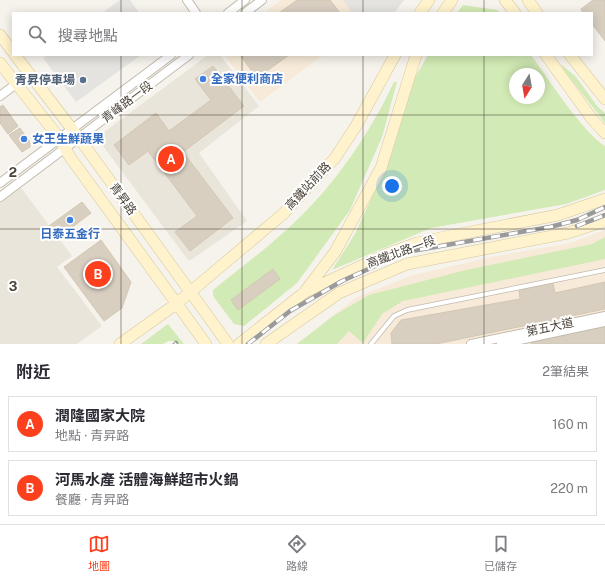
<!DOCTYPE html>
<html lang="zh-TW">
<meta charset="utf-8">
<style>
:root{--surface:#fff;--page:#f2f2f3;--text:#2b2b33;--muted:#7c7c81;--line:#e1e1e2;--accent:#fc3f1d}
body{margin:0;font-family:"Public Sans","Noto Sans TC",sans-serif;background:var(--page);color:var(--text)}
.compass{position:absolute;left:509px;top:68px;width:36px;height:36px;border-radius:50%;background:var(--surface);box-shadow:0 2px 10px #0003;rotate:191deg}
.you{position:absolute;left:392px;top:186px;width:14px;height:14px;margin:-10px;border:3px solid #fff;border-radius:50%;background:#1a73e8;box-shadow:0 0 0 6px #1a73e833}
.badge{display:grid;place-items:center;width:26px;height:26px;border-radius:50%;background:var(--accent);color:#fff;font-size:13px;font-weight:700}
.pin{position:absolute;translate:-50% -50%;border:2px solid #fff;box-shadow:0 1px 4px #0006}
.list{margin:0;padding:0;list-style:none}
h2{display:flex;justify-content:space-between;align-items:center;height:52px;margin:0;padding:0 16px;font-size:17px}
h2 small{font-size:13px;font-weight:400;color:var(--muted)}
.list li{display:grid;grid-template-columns:26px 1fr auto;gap:12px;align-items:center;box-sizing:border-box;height:56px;margin:0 8px 8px;padding:0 8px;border:1px solid var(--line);border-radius:0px}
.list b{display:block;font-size:15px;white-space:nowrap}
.list p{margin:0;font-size:13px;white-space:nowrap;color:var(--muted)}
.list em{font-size:13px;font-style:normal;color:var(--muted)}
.icon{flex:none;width:22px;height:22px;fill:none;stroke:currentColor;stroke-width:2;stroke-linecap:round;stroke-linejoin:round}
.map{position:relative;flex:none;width:605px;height:344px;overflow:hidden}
.search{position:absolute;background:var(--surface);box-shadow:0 2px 10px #0003;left:12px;right:12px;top:12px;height:44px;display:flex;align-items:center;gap:10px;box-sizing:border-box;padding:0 14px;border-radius:0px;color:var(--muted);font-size:15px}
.sheet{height:180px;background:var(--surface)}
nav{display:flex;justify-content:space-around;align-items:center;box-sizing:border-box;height:56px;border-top:1px solid var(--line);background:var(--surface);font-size:11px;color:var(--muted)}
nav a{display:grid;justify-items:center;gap:2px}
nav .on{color:var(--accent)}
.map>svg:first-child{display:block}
.residential{fill:#eae5da}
.commercial{fill:#f7ead8}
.green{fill:#d2eab5;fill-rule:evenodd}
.parking{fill:#e5e3e0}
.building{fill:#d8cfc1;stroke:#d3c7b4}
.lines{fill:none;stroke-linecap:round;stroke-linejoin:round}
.lane-casing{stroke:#c2bbae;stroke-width:5.5}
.street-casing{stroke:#c2bbae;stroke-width:10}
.secondary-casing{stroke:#d6c79b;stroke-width:12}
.lane{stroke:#fff;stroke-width:4}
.street{stroke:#fff;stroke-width:8}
.secondary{stroke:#fff3cd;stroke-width:11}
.rail-casing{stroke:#9a9a9a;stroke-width:4.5}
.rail{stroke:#fff;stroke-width:3;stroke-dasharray:9;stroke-linecap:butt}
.grid{fill:none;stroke:#4b4439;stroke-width:1;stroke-opacity:0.55}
.shop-dot{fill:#3f7fe0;stroke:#fff;stroke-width:1.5}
.service-dot{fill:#5c6f8a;stroke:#fff;stroke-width:1.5}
.labels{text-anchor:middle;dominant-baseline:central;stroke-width:4;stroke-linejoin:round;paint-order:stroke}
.shop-label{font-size:12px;font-weight:bold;fill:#366cbe;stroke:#fff;text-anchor:start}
.service-label{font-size:12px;font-weight:bold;fill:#4e5e75;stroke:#fff;text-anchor:end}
.street-label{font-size:12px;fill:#4b4439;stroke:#fff}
.grid-label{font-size:13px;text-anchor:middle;font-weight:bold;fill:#4b4439;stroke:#fff;stroke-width:4;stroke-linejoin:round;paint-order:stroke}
</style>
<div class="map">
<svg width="605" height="344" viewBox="0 0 605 344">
<rect width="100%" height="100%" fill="#f6f3ec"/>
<path class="residential" d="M208 55H220L259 106 199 153 247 221 191 260H188L100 142V135Z
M19 185 72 256 57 267 102 326 77 344H0V199Z"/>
<path class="commercial" d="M281 0H343L352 13H264Z
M224 55H323L260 102Z
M605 230V344H297L357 297 410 276 491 257 570 243Z"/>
<path class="green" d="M463 5 497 10 500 13H457Z
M428 55H531C548 78 582 132 605 146V190L566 204 431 228 332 270 355 234 378 184 393 149 414 79ZM515 74H539V98H515Z
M561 64 576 77 598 107 605 113V123L564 70Z
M394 82H397L382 137 350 210 297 283 244 326 234 324 213 296V290C243 266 274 243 301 216 339 179 372 129 394 82Z
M605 237V259L403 301 382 314 363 343 349 331 337 344H297L333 316 369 295 466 270 592 244Z
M168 324 184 344H177L175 341H168L163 344H141Z"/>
<path class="parking" d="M120 0H130L139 13H102Z
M343 0H404L394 13H352Z
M47 55H141L76 102 43 58Z"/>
<path class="building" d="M297 0H330L340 13H279Z
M593 0H605V41L592 24V13H583L581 9Z
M240 55H289L257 78Z
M213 66 244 106 183 152 233 218 190 251 175 232 197 216 148 151 129 165 114 145 156 113 169 131 211 100 195 79Z
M3 105 18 126 8 134 0 123V107Z
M20 128 30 142V147L22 152 9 135Z
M82 202 91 213 58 238 49 226Z
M101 240 131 282 122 308 104 321 64 267Z
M273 269 280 279 238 310 231 300Z
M605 282V309L436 344H392L391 333 401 320 520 299 519 290 553 283 555 293Z
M605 326V344H531L533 340Z"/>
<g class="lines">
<defs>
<path id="lane" d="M371 344 394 316 407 310 605 270"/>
<path id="street" d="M187 0 196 13
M228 13 245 0
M245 13 262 0
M0 96 16 84
M0 183 171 55
M0 197 189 55
M471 344 605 316
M501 344 605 322"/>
<path id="secondary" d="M505 0 515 13
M528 0 537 13
M420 13 429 0
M443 13 452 0
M0 35 13 52
M15 55 79 138 228 344
M546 55 592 119 605 133
M570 55 605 99
M0 63 60 139 70 157 206 344
M306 290 335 252 381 168 416 55
M120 344 176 304 283 214 335 158 356 126 395 55
M239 344 305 292 387 254 417 243 445 237 558 215 605 199
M266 344 339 293 407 264 568 233 605 221"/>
</defs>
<use href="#lane" class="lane-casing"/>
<use href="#street" class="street-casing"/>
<use href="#secondary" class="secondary-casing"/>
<use href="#lane" class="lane"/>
<use href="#street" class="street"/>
<use href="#secondary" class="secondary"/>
<defs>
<path id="rail" d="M577 226 605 215
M175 344 176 343
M248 344 290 311 342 281 406 252 550 227 577 220 605 207"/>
</defs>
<use href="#rail" class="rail-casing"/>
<use href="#rail" class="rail"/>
</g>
<path class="grid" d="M121 0V13M242 0V13M363 0V13M484 0V13M121 55V344M242 55V344M363 55V344M484 55V344M0 115H605M0 229H605"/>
<g class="shop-dot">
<circle cx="203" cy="79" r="4"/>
<circle cx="24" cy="139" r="4"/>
<circle cx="70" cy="220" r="4"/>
</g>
<circle class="service-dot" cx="83" cy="80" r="4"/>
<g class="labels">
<g class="shop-label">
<text x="211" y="79">全家便利商店</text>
<text x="32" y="139">女王生鮮蔬果</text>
<text x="70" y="234" text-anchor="middle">日泰五金行</text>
</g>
<g class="service-label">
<text x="75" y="80">青昇停車場</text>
</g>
<g class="street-label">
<text transform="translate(127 102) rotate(-37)">青峰路一段</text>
<text transform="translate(308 186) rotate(-47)">高鐵站前路</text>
<text transform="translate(123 199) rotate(54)">青昇路</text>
<text transform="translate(401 252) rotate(-20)">高鐵北路一段</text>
<text transform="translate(550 327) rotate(-12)">第五大道</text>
</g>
</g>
<g class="grid-label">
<text x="13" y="177">2</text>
<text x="13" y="291">3</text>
</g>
</svg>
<svg class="compass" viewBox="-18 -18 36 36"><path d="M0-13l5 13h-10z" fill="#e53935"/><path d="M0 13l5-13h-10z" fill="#7c7c81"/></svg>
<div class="you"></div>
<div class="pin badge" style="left:171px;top:159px">A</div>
<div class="pin badge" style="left:98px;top:274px">B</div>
<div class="search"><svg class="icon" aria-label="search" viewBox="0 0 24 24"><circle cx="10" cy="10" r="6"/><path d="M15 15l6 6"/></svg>搜尋地點</div>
</div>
<section class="sheet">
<h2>附近<small>2筆結果</small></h2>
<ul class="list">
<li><span class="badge">A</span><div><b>潤隆國家大院</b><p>地點 · 青昇路</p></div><em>160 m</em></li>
<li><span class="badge">B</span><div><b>河馬水產 活體海鮮超市火鍋</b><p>餐廳 · 青昇路</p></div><em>220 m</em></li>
</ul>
</section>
<nav>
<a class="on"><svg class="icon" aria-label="map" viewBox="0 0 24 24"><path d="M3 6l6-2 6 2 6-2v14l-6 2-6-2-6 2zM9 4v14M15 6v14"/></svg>地圖</a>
<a><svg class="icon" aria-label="directions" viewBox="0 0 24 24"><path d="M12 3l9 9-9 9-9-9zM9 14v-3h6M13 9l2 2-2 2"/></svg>路線</a>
<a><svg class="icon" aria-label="saved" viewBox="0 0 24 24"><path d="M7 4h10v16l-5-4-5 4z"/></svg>已儲存</a>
</nav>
